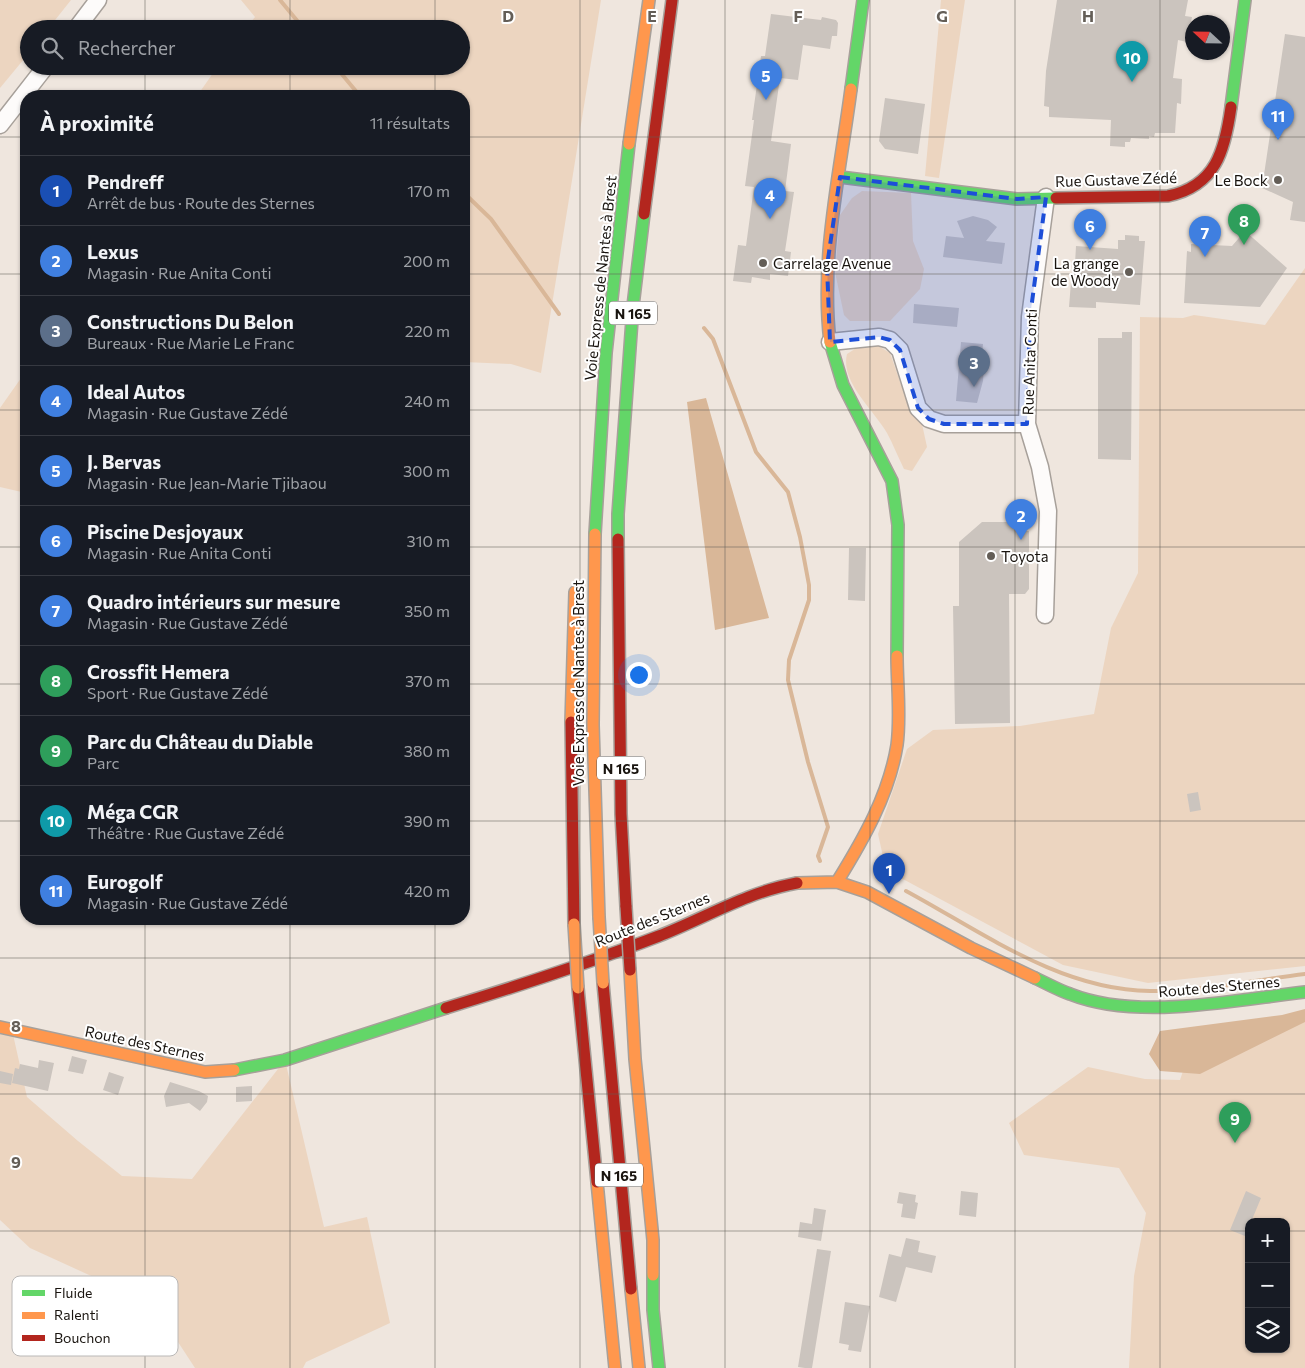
<!DOCTYPE html>
<html lang="fr">
<meta charset="utf-8">
<style>
:root{--surface:#171b24;--page:#20242c;--text:#f1f3f6;--muted:#9ea1a6;--line:#363941;--accent:#b2b0ae}
body{margin:0;font-family:Commissioner,sans-serif;background:var(--page);color:var(--text)}
.controls{position:absolute;right:15px;bottom:15px;display:grid;overflow:hidden;border-radius:10px;box-shadow:0 1px 4px #0004}
.controls button{width:45px;height:45px;display:grid;place-items:center;padding:0;border:0;border-bottom:1px solid var(--line);background:var(--surface);color:var(--text);font:25px sans-serif}
.compass{position:absolute;left:1185px;top:15px;width:45px;height:45px;border-radius:50%;background:var(--surface);box-shadow:0 1px 4px #0004;rotate:292deg}
.you{position:absolute;left:638px;top:674px;width:18px;height:18px;margin:-12px;border:4px solid #fff;border-radius:50%;background:#1a73e8;box-shadow:0 0 0 8px #1a73e833}
.badge{display:grid;place-items:center;width:32px;height:32px;border-radius:50%;background:var(--accent);color:#fff;font-size:16px;font-weight:700}
.pin{position:absolute;translate:-50% -41px;filter:drop-shadow(0 1px 2px #0008)}
.pin::after{content:'';position:absolute;top:26px;width:18px;height:15px;background:inherit;clip-path:polygon(0 0,100% 0,50% 100%)}
.list{margin:0;padding:0;list-style:none}
h2{display:flex;justify-content:space-between;align-items:center;height:65px;margin:0;padding:0 20px;font-size:21px}
h2 small{font-size:16px;font-weight:400;color:var(--muted)}
.list li{display:grid;grid-template-columns:32px 1fr auto;gap:15px;align-items:center;box-sizing:border-box;height:70px;padding:0 20px;border-top:1px solid var(--line)}
.list b{display:block;font-size:19px;white-space:nowrap}
.list p{margin:0;font-size:16px;white-space:nowrap;color:var(--muted)}
.list em{font-size:16px;font-style:normal;color:var(--muted)}
.icon{flex:none;width:28px;height:28px;fill:none;stroke:currentColor;stroke-width:2;stroke-linecap:round;stroke-linejoin:round}
.map{position:relative;flex:none;width:1305px;height:1368px;overflow:hidden}
.search{position:absolute;background:var(--surface);box-shadow:0 1px 4px #0004;left:20px;top:20px;width:450px;height:55px;display:flex;align-items:center;gap:12px;box-sizing:border-box;padding:0 18px;border-radius:28px;color:var(--muted);font-size:19px}
.panel{position:absolute;background:var(--surface);box-shadow:0 1px 4px #0004;left:20px;top:90px;width:450px;height:835px;border-radius:20px}
.map>svg:first-child{display:block}
.green{fill:#ecd5c0;fill-rule:evenodd}
.water{fill:#d9b798}
.lines{fill:none;stroke-linecap:round;stroke-linejoin:round}
.stream{stroke:#d9b798;stroke-width:4}
.building{fill:#cbc4be}
.street-casing{stroke:#a7a09a;stroke-width:19}
.fast-casing{stroke:#a7a09a;stroke-width:14}
.slow-casing{stroke:#a7a09a;stroke-width:14}
.jam-casing{stroke:#a7a09a;stroke-width:14}
.street{stroke:#fdfbfa;stroke-width:16}
.fast{stroke:#63d668;stroke-width:11}
.slow{stroke:#ff974d;stroke-width:11}
.jam{stroke:#b3261e;stroke-width:11}
.slow-bridge-casing{stroke:#a7a09a;stroke-width:14;stroke-linecap:butt}
.jam-bridge-casing{stroke:#a7a09a;stroke-width:14;stroke-linecap:butt}
.slow-bridge{stroke:#ff974d;stroke-width:11}
.jam-bridge{stroke:#b3261e;stroke-width:11}
.marked{fill:#1d4ed8;fill-opacity:0.2;stroke:#1d4ed8;stroke-width:4;stroke-dasharray:10 6;stroke-linejoin:round}
.grid{fill:none;stroke:#645e57;stroke-width:1;stroke-opacity:0.55}
.poi-dot{fill:#645e57;stroke:#fff;stroke-width:2}
.labels{text-anchor:middle;dominant-baseline:central;stroke-width:4;stroke-linejoin:round;paint-order:stroke}
.shield{fill:#fff;stroke:#5e5a57;stroke-width:1}
.shield-label{font-size:14px;font-weight:bold;fill:#19140f}
.street-label{font-size:15px;fill:#19140f;stroke:#fff}
.poi-label{font-size:15px;fill:#19140f;stroke:#fff;text-anchor:end}
.key{fill:#fff;stroke:#bab8b7;stroke-width:1}
.key-label{font-size:14px;fill:#19140f}
.grid-label{font-size:16px;text-anchor:middle;font-weight:bold;fill:#645e57;stroke:#fff;stroke-width:4;stroke-linejoin:round;paint-order:stroke}
</style>
<div class="map">
<svg width="1305" height="1368" viewBox="0 0 1305 1368">
<rect width="100%" height="100%" fill="#efe6de"/>
<path class="green" d="M0 0H71L48 29H29V53L0 88Z
M241 0H601L541 373 511 364 464 362V96H197L218 66H461V29H245L255 17Z
M941 0H965L939 178 925 176Z
M862 191 911 193 913 241 924 269 920 289 890 321H850L844 315 835 272 840 215 852 198Z
M1305 268V966L1148 983 1063 965 886 870 878 834 907 749 933 730 1020 726 1094 714 1111 628 1138 573 1140 317 1183 318 1194 315 1265 325Z
M877 345 890 353 911 413 922 424 927 447 912 471 904 469C898 457 893 444 887 433 874 410 840 382 847 354L858 347Z
M26 371V493L0 487V408Z
M1305 1014V1368H1129L1134 1276 1146 1213 1119 1168 1024 1155 1009 1123 1088 1067 1145 1079 1180 1080 1185 1065ZM1249 1222H1286V1349H1249Z
M0 1027 12 1030 27 1097 78 1141 122 1176 192 1179 285 1060 324 1227 367 1217 390 1323 306 1362 303 1368H195L161 1316 135 1296 30 1248 0 1220Z"/>
<path class="water" d="M706 398 769 618 715 630 687 402Z
M1305 1009V1022L1200 1074 1160 1071 1149 1054 1160 1031 1282 1015Z"/>
<g class="lines">
<path class="stream" d="M280 0 304 29
M335 66 360 96
M464 193 491 219 559 314
M704 328 713 339 756 452 788 492 800 537 809 585V600L789 660 788 680 808 762 828 827 818 856 820 861
M906 891C982 932 1060 990 1150 991 1199 992 1255 980 1305 974"/>
</g>
<path class="building" d="M1057 0H1188L1185 16 1192 17 1187 42 1178 40 1173 78 1182 79 1181 104 1177 103 1175 133H1155L1154 137 1149 136V139L1131 138 1130 142H1125V147L1110 146 1111 120 1049 117V107L1044 106 1046 71Z
M771 14 821 20 822 17 836 20 838 23 837 36H832L830 49 803 45 798 80 780 78 771 141 791 144 785 191 794 192 785 251 791 252 788 276 770 274V280L752 277 751 283 733 281 738 245 746 246 754 187 745 186 754 120H752L761 56H765Z
M1285 34 1305 37V222L1290 220 1293 202 1262 188Z
M885 98 925 104 918 154 885 149 879 141Z
M973 216 988 220 997 227 986 241 1005 243 1002 264 943 257 946 236 964 238 957 221Z
M1245 231 1287 268 1260 307 1184 303 1187 251 1191 252V244L1232 246Z
M1125 235 1139 236V241H1145L1140 305 1096 302V308L1069 307 1071 282H1074L1076 246 1118 249V240H1125Z
M914 304 959 308 957 327 913 323Z
M1122 332H1132L1131 460 1098 459V338H1122Z
M961 342 983 344 981 366H984L983 381 977 403 956 401Z
M982 522H1018V531H1029V589L1025 594H1009L1010 723 955 724 953 606H959V542Z
M849 548H866L865 601 848 600Z
M1198 792 1201 810 1190 812 1187 794Z
M72 1056 87 1060 83 1074 68 1071Z
M39 1060 54 1063 48 1091 12 1083 15 1068 19 1069 20 1064 38 1068Z
M0 1071 13 1074 11 1085 0 1083Z
M109 1072 124 1077 118 1095 103 1090Z
M170 1082 199 1091 208 1096 207 1102 200 1111 189 1103 166 1107 164 1096Z
M252 1086V1101L236 1102V1087Z
M961 1191 978 1193 976 1217 959 1215Z
M1246 1191 1261 1198 1251 1222H1249L1245 1236 1230 1230Z
M899 1192 916 1195 915 1202 918 1203 915 1219 901 1217 903 1204 897 1203Z
M814 1208 826 1210 821 1241 798 1237 800 1222 812 1224Z
M906 1238 920 1241 918 1252 936 1256 932 1273 906 1267 896 1302 879 1297 889 1254 901 1257Z
M817 1249 831 1251 812 1368H805L798 1367Z
M845 1302 870 1306 861 1352 848 1350 849 1345 839 1343Z"/>
<g class="lines">
<defs>
<path id="street" d="M76 29 98 0
M0 125 46 66
M830 342 879 337 890 340 900 350 918 408 929 419 944 424H1027
M1045 615 1048 511 1040 467 1027 424 1030 317 1046 197"/>
<path id="fast" d="M851 89 863 0
M1231 107 1245 0
M840 177 1017 199 1056 198
M830 342 843 385 892 481 898 525 897 656
M595 534 606 353 629 144
M618 539V514L633 306 644 214
M1035 978C1046 983 1058 990 1070 994 1138 1021 1234 1000 1305 992
M234 1070 285 1060 446 1008
M653 1275V1310L659 1368"/>
<path id="slow" d="M629 144 649 0
M830 342C820 258 840 173 851 89
M595 534 593 725 599 917
M571 722 575 592
M837 882C863 840 889 795 897 745 901 717 897 685 897 656
M797 883 837 882 867 892 971 948 1035 978
M630 970 635 1059 653 1240V1275
M0 1027 205 1072 234 1070
M597 1182 615 1368
M631 1289 639 1368"/>
<path id="jam" d="M1056 198 1168 196C1216 186 1225 150 1231 107
M644 214 672 0
M618 539 621 814 626 907
M571 722 574 924
M603 983 631 1289
M578 988 597 1182
M446 1008C518 986 589 963 659 936 705 918 747 892 797 883"/>
</defs>
<use href="#street" class="street-casing"/>
<use href="#fast" class="fast-casing"/>
<use href="#slow" class="slow-casing"/>
<use href="#jam" class="jam-casing"/>
<use href="#street" class="street"/>
<use href="#fast" class="fast"/>
<use href="#slow" class="slow"/>
<use href="#jam" class="jam"/>
<defs>
<path id="slow-bridge" d="M599 917 603 983
M574 924 578 988"/>
<path id="jam-bridge" d="M626 907 630 970"/>
</defs>
<use href="#slow-bridge" class="slow-bridge-casing"/>
<use href="#jam-bridge" class="jam-bridge-casing"/>
<use href="#slow-bridge" class="slow-bridge"/>
<use href="#jam-bridge" class="jam-bridge"/>
</g>
<path class="marked" d="M840 177 1017 199 1046 197 1030 317 1027 424H944L929 419 918 408 900 350 890 340 879 337 830 342 827 266Z"/>
<path class="grid" d="M145 0V29M290 0V29M435 0V29M580 0V1368M725 0V1368M870 0V1368M1015 0V1368M1160 0V1368M145 66V96M290 66V96M435 66V96M0 137H26M464 137H1305M0 274H26M464 274H1305M0 410H26M464 410H1305M0 547H26M464 547H1305M0 684H26M464 684H1305M0 821H26M464 821H1305M145 919V1368M290 919V1368M435 919V1368M0 958H1305M0 1094H1305M0 1231H1249M1286 1231H1305"/>
<g class="poi-dot">
<circle cx="1278" cy="180" r="5"/>
<circle cx="763" cy="263" r="5"/>
<circle cx="1129" cy="272" r="5"/>
<circle cx="991" cy="556" r="5"/>
</g>
<g class="labels">
<g class="shield">
<rect x="609" y="301.5" width="48" height="23" rx="4"/>
<rect x="597" y="756.5" width="48" height="23" rx="4"/>
<rect x="595" y="1163.5" width="48" height="23" rx="4"/>
</g>
<g class="shield-label">
<text x="633" y="313">N 165</text>
<text x="621" y="768">N 165</text>
<text x="619" y="1175">N 165</text>
</g>
<g class="street-label">
<text transform="translate(1116 179) rotate(-2)">Rue Gustave Zédé</text>
<text transform="translate(600 278) rotate(-84)">Voie Express de Nantes à Brest</text>
<text transform="translate(1029 362) rotate(-88)">Rue Anita Conti</text>
<text transform="translate(578 683) rotate(-90)">Voie Express de Nantes à Brest</text>
<text transform="translate(652 919) rotate(-22)">Route des Sternes</text>
<text transform="translate(1219 986) rotate(-5)">Route des Sternes</text>
<text transform="translate(145 1043) rotate(12)">Route des Sternes</text>
</g>
<g class="poi-label">
<text x="1268" y="180">Le Bock</text>
<text x="773" y="263" text-anchor="start">Carrelage Avenue</text>
<text x="1119" y="263">La grange<tspan x="1119" dy="17">de Woody</tspan></text>
<text x="1001" y="556" text-anchor="start">Toyota</text>
</g>
</g>
<rect x="12" y="1276" width="166" height="80" rx="8" class="key"/>
<rect x="22" y="1290" width="23" height="6" fill="#63d668"/>
<rect x="22" y="1312" width="23" height="7" fill="#ff974d"/>
<rect x="22" y="1335" width="23" height="6" fill="#b3261e"/>
<g class="key-label">
<text x="54" y="1298">Fluide</text>
<text x="54" y="1320">Ralenti</text>
<text x="54" y="1343">Bouchon</text>
</g>
<g class="grid-label">
<text x="508" y="22">D</text>
<text x="652" y="22">E</text>
<text x="798" y="22">F</text>
<text x="942" y="22">G</text>
<text x="1088" y="22">H</text>
<text x="16" y="1032">8</text>
<text x="16" y="1168">9</text>
</g>
</svg>
<div class="controls">
<button>+</button>
<button>−</button>
<button><svg class="icon" aria-label="layers" viewBox="0 0 24 24"><path d="M12 4l9 5-9 5-9-5zM3 14l9 5 9-5"/></svg></button>
</div>
<svg class="compass" viewBox="-18 -18 36 36"><path d="M0-13l5 13h-10z" fill="#e53935"/><path d="M0 13l5-13h-10z" fill="#9ea1a6"/></svg>
<div class="you"></div>
<div class="pin badge" style="left:889px;top:894px;background:#1a4fb4">1</div>
<div class="pin badge" style="left:1021px;top:540px;background:#3f7fe0">2</div>
<div class="pin badge" style="left:974px;top:387px;background:#5c6f8a">3</div>
<div class="pin badge" style="left:770px;top:219px;background:#3f7fe0">4</div>
<div class="pin badge" style="left:766px;top:100px;background:#3f7fe0">5</div>
<div class="pin badge" style="left:1090px;top:250px;background:#3f7fe0">6</div>
<div class="pin badge" style="left:1205px;top:257px;background:#3f7fe0">7</div>
<div class="pin badge" style="left:1244px;top:245px;background:#2e9e5b">8</div>
<div class="pin badge" style="left:1235px;top:1143px;background:#2e9e5b">9</div>
<div class="pin badge" style="left:1132px;top:82px;background:#0f9aa8">10</div>
<div class="pin badge" style="left:1278px;top:140px;background:#3f7fe0">11</div>
<div class="search"><svg class="icon" aria-label="search" viewBox="0 0 24 24"><circle cx="10" cy="10" r="6"/><path d="M15 15l6 6"/></svg>Rechercher</div>
<section class="panel">
<h2>À proximité<small>11 résultats</small></h2>
<ul class="list">
<li><span class="badge" style="background:#1a4fb4">1</span><div><b>Pendreff</b><p>Arrêt de bus · Route des Sternes</p></div><em>170 m</em></li>
<li><span class="badge" style="background:#3f7fe0">2</span><div><b>Lexus</b><p>Magasin · Rue Anita Conti</p></div><em>200 m</em></li>
<li><span class="badge" style="background:#5c6f8a">3</span><div><b>Constructions Du Belon</b><p>Bureaux · Rue Marie Le Franc</p></div><em>220 m</em></li>
<li><span class="badge" style="background:#3f7fe0">4</span><div><b>Ideal Autos</b><p>Magasin · Rue Gustave Zédé</p></div><em>240 m</em></li>
<li><span class="badge" style="background:#3f7fe0">5</span><div><b>J. Bervas</b><p>Magasin · Rue Jean-Marie Tjibaou</p></div><em>300 m</em></li>
<li><span class="badge" style="background:#3f7fe0">6</span><div><b>Piscine Desjoyaux</b><p>Magasin · Rue Anita Conti</p></div><em>310 m</em></li>
<li><span class="badge" style="background:#3f7fe0">7</span><div><b>Quadro intérieurs sur mesure</b><p>Magasin · Rue Gustave Zédé</p></div><em>350 m</em></li>
<li><span class="badge" style="background:#2e9e5b">8</span><div><b>Crossfit Hemera</b><p>Sport · Rue Gustave Zédé</p></div><em>370 m</em></li>
<li><span class="badge" style="background:#2e9e5b">9</span><div><b>Parc du Château du Diable</b><p>Parc</p></div><em>380 m</em></li>
<li><span class="badge" style="background:#0f9aa8">10</span><div><b>Méga CGR</b><p>Théâtre · Rue Gustave Zédé</p></div><em>390 m</em></li>
<li><span class="badge" style="background:#3f7fe0">11</span><div><b>Eurogolf</b><p>Magasin · Rue Gustave Zédé</p></div><em>420 m</em></li>
</ul>
</section>
</div>
